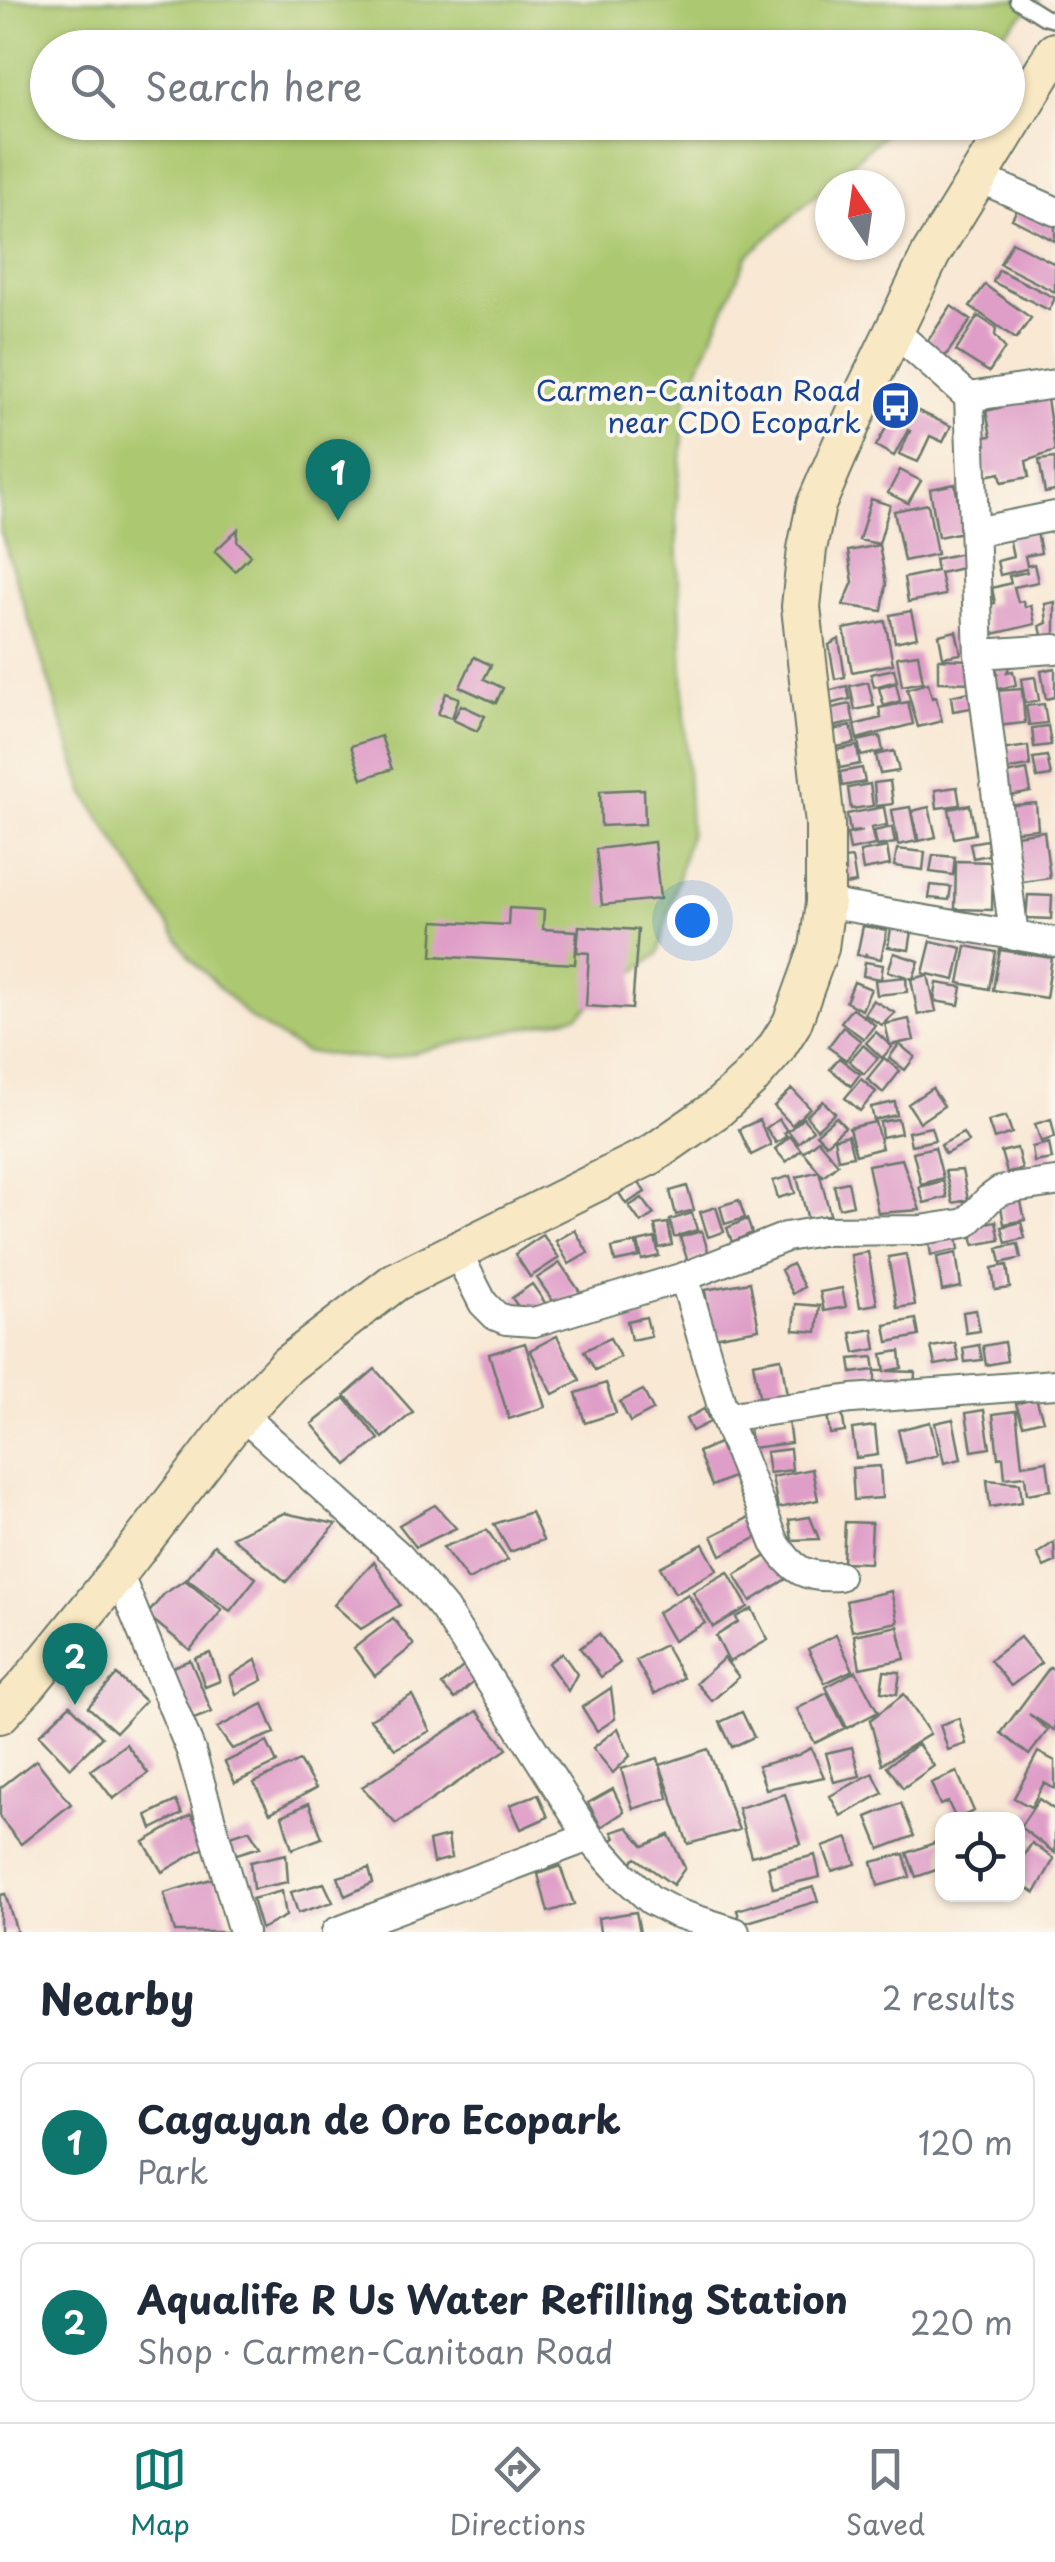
<!DOCTYPE html>
<meta charset="utf-8">
<style>
:root{--surface:#fff;--page:#f2f2f3;--text:#1f2937;--muted:#747a83;--line:#e0e1e3;--accent:#0f766e}
body{margin:0;font-family:"Playpen Sans",sans-serif;background:var(--page);color:var(--text)}
.controls{position:absolute;right:30px;bottom:30px;display:grid;overflow:hidden;border-radius:20px;box-shadow:0 2px 8px #0004}
.controls button{width:90px;height:90px;display:grid;place-items:center;padding:0;border:0;border-bottom:2px solid var(--line);background:var(--surface);color:var(--text);font:50px sans-serif}
.compass{position:absolute;left:815px;top:170px;width:90px;height:90px;border-radius:50%;background:var(--surface);box-shadow:0 2px 8px #0004;rotate:347deg}
.you{position:absolute;left:692px;top:920px;width:35px;height:35px;margin:-25px;border:8px solid #fff;border-radius:50%;background:#1a73e8;box-shadow:0 0 0 15px #1a73e833}
.badge{display:grid;place-items:center;width:65px;height:65px;border-radius:50%;background:var(--accent);color:#fff;font-size:32px;font-weight:700}
.pin{position:absolute;translate:-50% -82px;filter:drop-shadow(0 2px 5px #0008)}
.pin::after{content:'';position:absolute;top:52px;width:35px;height:30px;background:inherit;clip-path:polygon(0 0,100% 0,50% 100%)}
.list{margin:0;padding:0;list-style:none}
h2{display:flex;justify-content:space-between;align-items:center;height:130px;margin:0;padding:0 40px;font-size:42px}
h2 small{font-size:32px;font-weight:400;color:var(--muted)}
.list li{display:grid;grid-template-columns:65px 1fr auto;gap:30px;align-items:center;box-sizing:border-box;height:160px;margin:0 20px 20px;padding:0 20px;border:2px solid var(--line);border-radius:20px}
.list b{display:block;font-size:38px;white-space:nowrap}
.list p{margin:0;font-size:32px;white-space:nowrap;color:var(--muted)}
.list em{font-size:32px;font-style:normal;color:var(--muted)}
.icon{flex:none;width:55px;height:55px;fill:none;stroke:currentColor;stroke-width:2;stroke-linecap:round;stroke-linejoin:round}
.map{position:relative;flex:none;width:1055px;height:1932px;overflow:hidden}
.search{position:absolute;background:var(--surface);box-shadow:0 2px 8px #0004;left:30px;right:30px;top:30px;height:110px;display:flex;align-items:center;gap:25px;box-sizing:border-box;padding:0 35px;border-radius:55px;color:var(--muted);font-size:38px}
.sheet{height:490px;background:var(--surface)}
nav{display:flex;justify-content:space-around;align-items:center;box-sizing:border-box;height:140px;border-top:2px solid var(--line);background:var(--surface);font-size:28px;color:var(--muted)}
nav a{display:grid;justify-items:center;gap:5px}
nav .on{color:var(--accent)}
.map>svg:first-child{display:block}
.green{fill:#acc86f;stroke:#668252;stroke-width:2.5}
.building{fill:#df9ec8}
.lines{fill:none;stroke-linecap:round;stroke-linejoin:round}
.service-casing{stroke:#6b796c;stroke-width:19}
.minor-casing{stroke:#6b796c;stroke-width:32}
.secondary-casing{stroke:#6b796c;stroke-width:42}
.service{stroke:#fff;stroke-width:14}
.minor{stroke:#fff;stroke-width:28}
.secondary{stroke:#f8e8c3;stroke-width:38}
.labels{text-anchor:middle;dominant-baseline:central;stroke-width:8;stroke-linejoin:round;paint-order:stroke}
.transit-label{font-size:28px;fill:#164399;stroke:#fbf7ec;text-anchor:end}
</style>
<div class="map">
<svg width="1055" height="1932" viewBox="0 0 1055 1932">
<rect width="100%" height="100%" fill="#fbf7ec"/>
<filter id="ink" filterUnits="userSpaceOnUse"><feTurbulence type="fractalNoise" baseFrequency=".01" numOctaves="2"/><feDisplacementMap in="SourceGraphic" scale="20" xChannelSelector="R" yChannelSelector="G"/><feConvolveMatrix kernelMatrix="1 2 1 2 8 2 1 2 1" color-interpolation-filters="sRGB"/></filter>
<filter id="wash" filterUnits="userSpaceOnUse"><feTurbulence type="fractalNoise" baseFrequency=".0048" numOctaves="4" result="noise"/><feDisplacementMap in="SourceGraphic" scale="40" xChannelSelector="R" yChannelSelector="G"/><feGaussianBlur stdDeviation="2.25" result="paint"/><feColorMatrix in="noise" values="0 0 0 0 0 0 0 0 0 0 0 0 0 0 0 0 0 1.4 0 .05"/><feComposite in="paint" operator="in"/></filter>
<g filter="url(#wash)">
<rect width="100%" height="100%" fill="#f8e8d4"/>
<path class="green" d="M0 0H1039L986 48H48V122L897 123 747 256 687 395 676 512 690 832 658 954 577 1016 383 1060 304 1052 251 1019 189 957 85 794 0 530Z"/>
<g id="blocks">
<path class="building" d="M1023 198 1055 214V241L1012 219Z
M1012 242 1055 264V292L1000 264Z
M999 270 1055 298 1049 310 993 282Z
M985 285 1031 318 1016 339 970 306Z
M951 306 971 320 944 358 925 345Z
M978 316 996 328 995 335 1005 348 989 372 956 351Z
M1046 392 1055 451 1026 461 1029 477 1002 482 1000 473 986 476 978 438 991 436 986 411 1015 404 1013 397Z
M914 409 951 426 943 442 930 436 918 462 899 454 910 431 908 430 894 456 876 446 892 417 907 425Z
M1055 458V491L1045 493 1039 460Z
M900 470 921 481 908 503 888 493Z
M955 484 963 532 938 537 930 489Z
M871 499 890 505 879 544 859 540Z
M928 504 937 554 904 561 894 511Z
M1036 526 1041 553 1025 556 1027 566 1034 564 1038 582 1014 587 1018 602 1023 601 1025 607 1031 605 1035 624 989 635 982 606 995 603 992 588 1011 583 1009 576 1027 572 1026 569 1000 575 997 561 1013 557 1008 531Z
M238 529 237 541 251 555 235 571 215 551Z
M879 545 886 584 882 611 843 605 853 582 848 551Z
M963 553 966 567 940 573 945 595 908 602 904 578 937 571 935 559Z
M1055 602V646L1045 648 1040 626 1047 623 1045 604Z
M911 611 917 637 895 642 890 615Z
M885 621 893 664 852 672 844 629Z
M956 631 961 654 943 657 939 635Z
M839 639 845 677 835 679 829 645Z
M918 654 923 682 902 686 897 657Z
M1014 655 1007 672 1013 671 1016 685 994 690 991 676 998 674 993 660Z
M474 657 491 665 484 679 503 688 496 703 460 687Z
M938 659 975 660 974 683 938 682Z
M1055 668V697L1046 699 1041 671Z
M894 669 897 681 874 687 871 674Z
M1035 677 1039 700 1025 703 1021 679Z
M868 682 874 706 855 710 850 686Z
M896 683 900 701 884 706 879 688Z
M928 683 932 698 936 697 942 721 918 727 907 689Z
M847 686 850 699 830 704 827 691Z
M1022 689 1025 723 996 726 994 691Z
M974 691 977 707 953 711 951 696Z
M446 693 459 698 452 718 438 714Z
M908 702 913 724 857 739 854 725 881 718 879 708Z
M850 704 854 722 833 727 828 709Z
M1044 704 1047 723 1029 725 1026 706Z
M461 705 485 716 477 731 453 720Z
M851 726 855 743 837 747 833 730Z
M1048 726 1051 745 1034 747 1032 728Z
M381 736 392 769 362 779 351 746Z
M880 736 883 751 861 756 858 741Z
M857 746 860 764 840 768 836 750Z
M1028 746 1030 766 1004 770 1001 750Z
M894 751 899 771 880 774 876 755Z
M1047 756 1051 776 1037 778 1033 758Z
M862 768 865 782 842 786 840 772Z
M1027 770 1031 792 1005 797 1001 775Z
M890 781 893 804 876 806 874 783Z
M870 784 873 806 851 809 848 788Z
M957 787 960 805 937 808 935 790Z
M644 789 645 824 601 826 600 791Z
M1036 803 1038 829 1008 832 1005 806Z
M970 805 975 834 954 838 949 809Z
M884 807 887 825 871 828 875 845 850 850 847 834 863 831 850 832 847 814Z
M910 807 917 841 898 845 892 810Z
M929 807 936 837 919 841 912 811Z
M892 827 895 843 877 846 874 831Z
M1044 831 1050 878 1016 883 1009 836Z
M987 840 989 855 973 858 970 843Z
M654 842 660 899 602 905 596 849Z
M887 847 890 865 863 870 860 852Z
M897 849 925 852 923 870 894 866Z
M933 855 955 857 953 875 930 872Z
M852 858 856 883 838 886 834 860Z
M956 861 993 862 992 910 955 909Z
M931 885 951 887 949 900 929 898Z
M1028 895 1052 896 1051 919 1026 918Z
M509 908 544 910 543 929 577 931 575 964 432 956 434 921 508 925Z
M579 926 638 930 632 1009 586 1006 589 953 577 952Z
M863 926 887 930 881 959 866 956V953L865 956 857 955Z
M891 928 912 931 909 950 888 947Z
M931 941 962 948 955 980 923 973Z
M966 946 996 952 989 989 959 983Z
M1000 950 1052 958 1046 998 993 990Z
M894 953 919 961 913 979 888 971Z
M865 962 883 965 881 979 863 976Z
M928 975 936 1011 918 1015 911 979Z
M906 977 907 992 877 995 875 980Z
M854 982 871 989 862 1010 846 1002Z
M937 983 962 987 959 1005 934 1001Z
M873 1000 895 1013 882 1025 864 1014Z
M852 1008 875 1025 864 1039 841 1022Z
M909 1019 914 1040 890 1045 892 1047 882 1058 866 1043 876 1032 890 1045 885 1024Z
M843 1027 861 1041 846 1060 828 1047Z
M899 1044 915 1057 905 1070 889 1058Z
M863 1045 878 1058 864 1074 849 1061Z
M839 1058 860 1074 851 1086 830 1069Z
M884 1058 900 1071 883 1093 867 1079Z
M861 1079 876 1092 860 1111 845 1098Z
M932 1088 944 1106 920 1122 908 1104Z
M792 1089 810 1108 792 1125 774 1106Z
M823 1101 835 1113 817 1129 806 1116Z
M895 1102 897 1115 874 1120 871 1107Z
M1006 1116 1012 1133 994 1139 988 1121Z
M836 1117 845 1127 826 1144 816 1134Z
M803 1118 813 1130 798 1143 788 1131Z
M779 1119 787 1131 784 1133 787 1136 776 1143 766 1128Z
M898 1119 901 1133 882 1137 880 1122Z
M1051 1119 1055 1137 1041 1142 1035 1124Z
M759 1120 771 1145 751 1155 739 1129Z
M875 1122 882 1148 856 1155 849 1128Z
M931 1127 935 1140 911 1145 908 1132Z
M963 1133 968 1142 945 1154 941 1145Z
M848 1135 853 1156 838 1159 834 1139Z
M790 1136 801 1150 786 1162 775 1149Z
M818 1140 838 1164 823 1176 803 1152Z
M1049 1143 1052 1159 1034 1162 1032 1147Z
M935 1147 943 1178 921 1184 913 1152Z
M1017 1148 1022 1169 1007 1173 1001 1152Z
M902 1159 920 1210 878 1213 868 1165Z
M962 1170 968 1200 953 1203 945 1171Z
M819 1171 830 1214 808 1220 797 1177Z
M790 1176 795 1193 778 1198 773 1181Z
M636 1178 645 1192 626 1204 617 1190Z
M943 1181 947 1197 924 1203 919 1187Z
M848 1182 853 1205 839 1208 834 1185Z
M687 1186 694 1210 676 1215 670 1191Z
M1020 1197 1025 1220 1004 1224 1000 1201Z
M642 1198 654 1214 641 1223 629 1206Z
M739 1200 745 1218 725 1224 720 1206Z
M716 1207 724 1232 708 1237 700 1212Z
M692 1213 697 1230 674 1237 670 1220Z
M747 1219 752 1233 732 1242 727 1228Z
M996 1221 1000 1240 974 1245 971 1226Z
M1021 1222 1025 1238 1006 1243 1002 1227Z
M668 1223 672 1245 659 1248 655 1225Z
M575 1230 588 1253 569 1264 556 1241Z
M702 1231 709 1255 688 1262 680 1237Z
M956 1232 959 1249 931 1255 928 1237Z
M543 1235 559 1258 530 1277 515 1254Z
M655 1238 659 1256 642 1260 638 1242Z
M636 1243 639 1257 615 1262 612 1248Z
M1018 1244 1021 1258 1001 1263 998 1248Z
M868 1252 877 1304 860 1307 851 1255Z
M956 1253 961 1287 942 1291 937 1257Z
M906 1254 915 1305 897 1308 888 1257Z
M560 1263 580 1292 557 1307 537 1278Z
M792 1264 804 1287 793 1294 781 1270Z
M1007 1265 1010 1288 995 1290 992 1268Z
M750 1282 759 1329 713 1337 705 1290Z
M532 1284 546 1304 527 1319 512 1298Z
M842 1288 846 1307 824 1311 820 1292Z
M796 1304 820 1306 817 1332 794 1330Z
M976 1310 980 1331 966 1333 963 1312Z
M646 1317 651 1336 631 1340 627 1321Z
M916 1319 919 1336 888 1342 885 1325Z
M873 1329 876 1349 855 1353 851 1333Z
M557 1336 580 1380 553 1394 530 1350Z
M610 1338 620 1357 595 1370 584 1351Z
M1004 1342 1007 1361 986 1365 983 1346Z
M525 1343 545 1407 509 1419 489 1354Z
M955 1343 959 1361 935 1365 931 1347Z
M979 1345 982 1360 965 1362 963 1348Z
M900 1351 902 1368 887 1371 915 1372 914 1393 875 1392V1371H885L882 1354Z
M873 1357 875 1370 852 1373 850 1359Z
M781 1358 788 1401 761 1406 753 1363Z
M375 1369 413 1412 383 1438 345 1395Z
M606 1383 616 1413 585 1423 576 1393Z
M643 1390 653 1410 630 1422 620 1402Z
M345 1398 379 1439 347 1465 312 1424Z
M1036 1398 1043 1420 1023 1425 1016 1404Z
M704 1409 710 1422 692 1431 686 1419Z
M984 1410 990 1448 972 1451 966 1413Z
M1016 1411 1022 1465 1047 1461 1051 1490 1027 1494 1025 1476 1005 1478 1003 1457 998 1458 993 1414Z
M842 1412 845 1432 830 1434 827 1414Z
M953 1419 961 1459 944 1463 935 1423Z
M788 1421 791 1443 751 1448 749 1425Z
M930 1422 938 1455 906 1463 898 1430Z
M875 1426 878 1455 856 1458 852 1429Z
M731 1438 744 1472 712 1486 698 1452Z
M790 1449 792 1470 769 1473 766 1452Z
M880 1466 882 1498 854 1500 852 1468Z
M812 1469 818 1500 778 1508 772 1477Z
M987 1480 1020 1483 1022 1502 990 1507Z
M435 1505 456 1528 416 1547 399 1525Z
M531 1512 543 1540 510 1552 494 1524Z
M284 1513 336 1524 286 1582 232 1537Z
M754 1515 764 1534 721 1555 712 1536Z
M810 1517 819 1539 792 1540 789 1520Z
M845 1522 872 1523 870 1563 843 1562Z
M487 1530 508 1560 468 1580 443 1547Z
M1054 1542 1055 1562 1044 1567 1037 1554Z
M703 1544 717 1570 675 1593 660 1567Z
M214 1545 256 1578 230 1611 187 1579Z
M770 1554 786 1579 751 1601 735 1575Z
M374 1562 400 1605 361 1629 334 1605Z
M728 1572 748 1607 713 1627 693 1592Z
M185 1580 222 1610 190 1650 147 1615 164 1594Z
M891 1591 898 1622 852 1631 846 1601Z
M688 1594 705 1623 673 1641 657 1613Z
M752 1609 768 1640 729 1662 716 1636 738 1622 736 1617Z
M393 1618 414 1645 375 1676 354 1648Z
M898 1626 905 1659 860 1668 854 1635Z
M599 1634 620 1663 601 1677 580 1648Z
M836 1635 853 1670 825 1683 808 1649Z
M1020 1637 1041 1663 1011 1686 990 1660Z
M665 1645 683 1678 654 1694 636 1660Z
M210 1653 220 1681 205 1687 195 1658Z
M562 1653 577 1674 568 1691 548 1663Z
M724 1658 739 1677 712 1701 696 1683Z
M190 1660 212 1712 186 1722 165 1670Z
M256 1660 263 1680 236 1694 230 1676Z
M464 1666 476 1680 455 1699 442 1685Z
M1050 1667 1055 1670V1728L1054 1730 1029 1714 1048 1730 1029 1755 1001 1733Z
M856 1671 878 1712 847 1728 826 1687Z
M884 1671 900 1672 897 1694 881 1692Z
M117 1675 145 1701 116 1732 88 1707Z
M611 1688 615 1719 597 1731 582 1707Z
M827 1693 845 1728 815 1743 797 1709Z
M904 1694 930 1734 882 1764 870 1720Z
M412 1695 430 1731 395 1749 370 1719Z
M263 1704 275 1733 232 1749 217 1728Z
M70 1705 102 1737 70 1768 39 1735Z
M477 1711 507 1749 396 1824 362 1787Z
M742 1712 754 1737 732 1747 720 1722Z
M959 1718 966 1744 948 1750 940 1725Z
M618 1728 630 1756 613 1773 593 1748Z
M267 1742 277 1763 235 1783 225 1762Z
M126 1744 148 1773 113 1799 91 1770Z
M918 1744 934 1766 903 1788 887 1766Z
M852 1747 860 1776 834 1782 826 1753Z
M811 1748 824 1777 766 1789 758 1766 798 1755Z
M708 1749 739 1830 688 1844 660 1765Z
M1038 1752 1055 1761V1789L1044 1783 1031 1807 1014 1798Z
M658 1758 668 1798 633 1809 621 1769Z
M36 1760 71 1804 21 1844 0 1818V1788Z
M299 1761 316 1788 270 1813 254 1783Z
M957 1772 974 1811 956 1819 948 1802 940 1805 931 1783Z
M873 1773 883 1793 841 1816 830 1796Z
M613 1789 624 1812 601 1827 588 1803Z
M538 1794 548 1817 521 1829 510 1805Z
M785 1794 801 1844 751 1856 738 1808Z
M1039 1799 1055 1810V1853L1020 1827Z
M176 1801 182 1814 152 1829 147 1815Z
M309 1803 322 1838 292 1849 282 1816Z
M901 1803 914 1836 880 1849 867 1817Z
M191 1815 209 1845 162 1872 144 1842Z
M628 1827 644 1846 669 1835 685 1868 673 1885 636 1858 631 1862 611 1840 615 1838 612 1832Z
M249 1830 260 1847 230 1856 224 1838Z
M448 1836 451 1858 433 1863 429 1841Z
M848 1838 856 1864 832 1871 823 1847Z
M942 1840V1868L916 1877 907 1853Z
M1032 1843 1054 1859 1035 1893 1018 1881V1864Z
M286 1854 288 1882 253 1889 250 1862Z
M904 1854 910 1877 878 1886 872 1862Z
M815 1855 820 1877 773 1888 768 1867Z
M560 1866 574 1904 548 1912 538 1874Z
M369 1868 373 1883 345 1896 338 1877Z
M214 1878 231 1932H175L164 1893Z
M324 1883 333 1902 298 1913 291 1892Z
M813 1887 818 1901 741 1924 737 1910Z
M282 1891 286 1916 261 1929 252 1899Z
M5 1894 17 1932H0V1895Z
M636 1912 640 1932H600L598 1918Z"/>
</g>
</g>
<g filter="url(#ink)">
<use href="#blocks" fill-opacity="0" stroke="#6b796c" stroke-width="2.5"/>
<g class="lines">
<defs>
<path id="service" d="M1017 0 1044 17 1055 20"/>
<path id="minor" d="M979 178 1055 211
M894 331 969 397 979 654 1014 936
M969 397 1055 384
M975 532 1055 516
M979 654 1055 649
M825 903 1055 942
M456 1250 483 1303 496 1316 506 1320 534 1322 684 1277 786 1237 821 1231 921 1230 966 1223 989 1199 1000 1191 1013 1188 1055 1182
M684 1277 725 1417 775 1543C793 1571 805 1578 839 1576
M241 1414 400 1557 444 1609 589 1837 623 1875 651 1900 676 1913 735 1932
M725 1417 852 1399 1055 1384
M118 1573 191 1751 243 1932
M336 1932 589 1837"/>
<path id="secondary" d="M0 1714 28 1684 118 1573 241 1414 287 1365 395 1282 651 1155 717 1109 749 1080 775 1050 792 1023 819 948 825 903V824L801 607 807 549 816 505 866 389 931 254 1055 52"/>
</defs>
<use href="#service" class="service-casing"/>
<use href="#minor" class="minor-casing"/>
<use href="#secondary" class="secondary-casing"/>
<use href="#service" class="service"/>
<use href="#minor" class="minor"/>
<use href="#secondary" class="secondary"/>
</g>
</g>
<defs>
<symbol id="bus-disc" viewBox="-11 -11 22 22"><circle r="9.5" fill="#1a4fb4" stroke="#fbf7ec"/><path d="M-5-6H5V4H4V6H2V4H-2V6H-4V4H-5ZM-3.5-4V0h7V-4ZM-3.5 1.2v1.5H-2V1.2ZM2 1.2v1.5H3.5V1.2Z" fill="#fff"/></symbol>
</defs>
<g fill-rule="evenodd">
<use href="#bus-disc" x="868" y="378" width="55" height="55"/>
</g>
<g class="labels">
<g class="transit-label">
<text x="861" y="389">Carmen-Canitoan Road<tspan x="861" dy="32">near CDO Ecopark</tspan></text>
</g>
</g>
</svg>
<div class="controls">
<button><svg class="icon" aria-label="locate" viewBox="0 0 24 24"><circle cx="12" cy="12" r="6"/><path d="M12 2v4M12 18v4M2 12h4M18 12h4"/></svg></button>
</div>
<svg class="compass" viewBox="-18 -18 36 36"><path d="M0-13l5 13h-10z" fill="#e53935"/><path d="M0 13l5-13h-10z" fill="#747a83"/></svg>
<div class="you"></div>
<div class="pin badge" style="left:338px;top:521px">1</div>
<div class="pin badge" style="left:75px;top:1705px">2</div>
<div class="search"><svg class="icon" aria-label="search" viewBox="0 0 24 24"><circle cx="10" cy="10" r="6"/><path d="M15 15l6 6"/></svg>Search here</div>
</div>
<section class="sheet">
<h2>Nearby<small>2 results</small></h2>
<ul class="list">
<li><span class="badge">1</span><div><b>Cagayan de Oro Ecopark</b><p>Park</p></div><em>120 m</em></li>
<li><span class="badge">2</span><div><b>Aqualife R Us Water Refilling Station</b><p>Shop · Carmen-Canitoan Road</p></div><em>220 m</em></li>
</ul>
</section>
<nav>
<a class="on"><svg class="icon" aria-label="map" viewBox="0 0 24 24"><path d="M3 6l6-2 6 2 6-2v14l-6 2-6-2-6 2zM9 4v14M15 6v14"/></svg>Map</a>
<a><svg class="icon" aria-label="directions" viewBox="0 0 24 24"><path d="M12 3l9 9-9 9-9-9zM9 14v-3h6M13 9l2 2-2 2"/></svg>Directions</a>
<a><svg class="icon" aria-label="saved" viewBox="0 0 24 24"><path d="M7 4h10v16l-5-4-5 4z"/></svg>Saved</a>
</nav>
